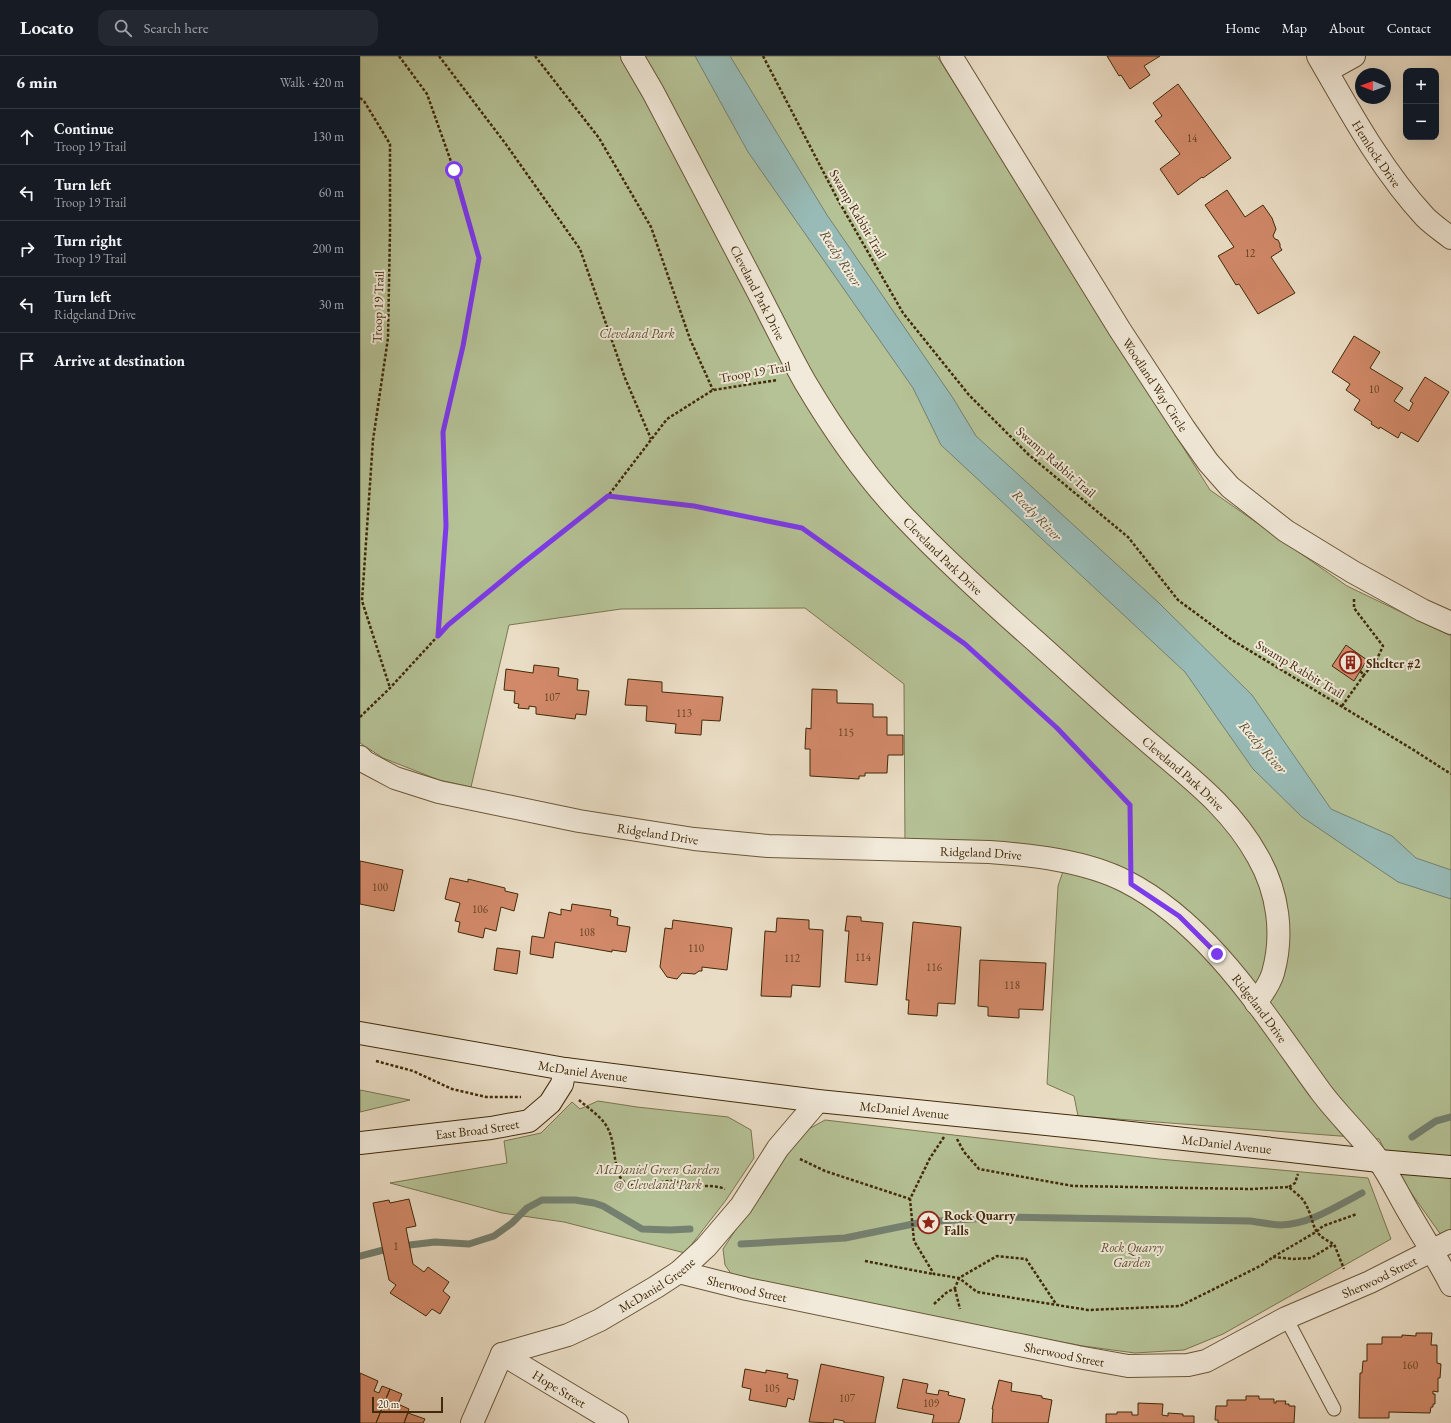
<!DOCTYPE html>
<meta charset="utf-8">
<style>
:root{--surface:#171b24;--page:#242831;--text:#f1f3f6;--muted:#9ea1a6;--line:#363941}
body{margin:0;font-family:"EB Garamond",serif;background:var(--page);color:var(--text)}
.controls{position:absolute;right:12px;top:12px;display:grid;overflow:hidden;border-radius:8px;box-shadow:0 4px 16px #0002}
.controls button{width:36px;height:36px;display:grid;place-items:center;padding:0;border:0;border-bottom:1px solid var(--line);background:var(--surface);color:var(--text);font:20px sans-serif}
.compass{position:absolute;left:995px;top:12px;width:36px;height:36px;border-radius:50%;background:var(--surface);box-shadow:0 4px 16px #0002;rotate:271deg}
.scale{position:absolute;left:12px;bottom:10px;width:71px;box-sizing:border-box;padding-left:4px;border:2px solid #412a09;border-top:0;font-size:11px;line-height:14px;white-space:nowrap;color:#412a09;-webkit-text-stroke:3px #f1e9d9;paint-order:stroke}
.stop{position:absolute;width:12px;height:12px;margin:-9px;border:3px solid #7c3aed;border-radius:50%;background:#fff}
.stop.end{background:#7c3aed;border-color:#fff;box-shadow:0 1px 4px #0008}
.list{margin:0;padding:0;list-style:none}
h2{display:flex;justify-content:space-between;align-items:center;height:52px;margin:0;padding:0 16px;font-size:17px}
h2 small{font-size:13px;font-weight:400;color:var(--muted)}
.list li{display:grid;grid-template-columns:26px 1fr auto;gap:12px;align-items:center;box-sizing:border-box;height:56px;padding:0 16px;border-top:1px solid var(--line)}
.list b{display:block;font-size:15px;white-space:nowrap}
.list p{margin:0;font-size:13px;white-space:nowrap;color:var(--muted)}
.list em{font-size:13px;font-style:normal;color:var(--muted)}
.icon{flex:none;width:22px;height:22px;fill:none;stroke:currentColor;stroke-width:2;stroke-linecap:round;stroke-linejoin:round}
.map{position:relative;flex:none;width:1091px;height:1367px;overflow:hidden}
header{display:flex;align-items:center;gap:24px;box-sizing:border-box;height:56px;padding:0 20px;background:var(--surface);border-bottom:1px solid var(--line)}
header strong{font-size:19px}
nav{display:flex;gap:22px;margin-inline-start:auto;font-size:14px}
.search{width:280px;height:36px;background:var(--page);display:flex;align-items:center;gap:10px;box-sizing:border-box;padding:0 14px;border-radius:12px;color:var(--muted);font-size:15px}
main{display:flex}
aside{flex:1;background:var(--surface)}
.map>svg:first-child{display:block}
.green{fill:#b5c296;stroke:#7b7650}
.water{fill:#98bbb7;stroke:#758171}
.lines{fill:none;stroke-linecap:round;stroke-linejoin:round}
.stream{stroke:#758171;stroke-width:7}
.building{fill:#d18969;stroke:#412a09}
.lane-casing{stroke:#6b5738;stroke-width:15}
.street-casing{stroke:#6b5738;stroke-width:24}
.secondary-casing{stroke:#412a09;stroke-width:24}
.path{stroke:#412a09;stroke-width:2.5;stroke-dasharray:3 2;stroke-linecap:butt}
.lane{stroke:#f1e9d9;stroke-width:13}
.street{stroke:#f1e9d9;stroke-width:22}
.secondary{stroke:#f1e9d9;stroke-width:22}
.route{stroke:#7c3aed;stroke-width:5}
.labels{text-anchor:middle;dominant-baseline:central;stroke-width:4;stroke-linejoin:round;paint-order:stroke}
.number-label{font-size:11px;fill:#654221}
.street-label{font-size:13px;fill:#412a09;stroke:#f1e9d9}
.park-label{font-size:13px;font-style:italic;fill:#5e502c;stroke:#f1e9d9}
.poi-label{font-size:13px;font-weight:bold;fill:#412a09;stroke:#f1e9d9;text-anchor:start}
.water-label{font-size:14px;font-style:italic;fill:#574e34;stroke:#f1e9d9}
</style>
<header>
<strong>Locato</strong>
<div class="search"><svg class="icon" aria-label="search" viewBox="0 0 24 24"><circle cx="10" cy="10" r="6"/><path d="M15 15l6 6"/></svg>Search here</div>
<nav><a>Home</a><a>Map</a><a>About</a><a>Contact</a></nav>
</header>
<main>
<aside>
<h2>6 min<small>Walk · 420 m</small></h2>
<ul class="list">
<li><svg class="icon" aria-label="ahead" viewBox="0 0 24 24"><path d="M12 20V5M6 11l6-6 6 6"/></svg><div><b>Continue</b><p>Troop 19 Trail</p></div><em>130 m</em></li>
<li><svg class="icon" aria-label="left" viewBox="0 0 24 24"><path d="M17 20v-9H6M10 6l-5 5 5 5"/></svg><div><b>Turn left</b><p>Troop 19 Trail</p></div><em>60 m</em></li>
<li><svg class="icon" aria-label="right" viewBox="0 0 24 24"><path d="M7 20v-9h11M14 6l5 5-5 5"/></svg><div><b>Turn right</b><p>Troop 19 Trail</p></div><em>200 m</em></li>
<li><svg class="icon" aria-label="left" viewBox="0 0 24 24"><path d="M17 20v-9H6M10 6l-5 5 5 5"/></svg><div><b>Turn left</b><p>Ridgeland Drive</p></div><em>30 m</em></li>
<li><svg class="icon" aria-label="arrive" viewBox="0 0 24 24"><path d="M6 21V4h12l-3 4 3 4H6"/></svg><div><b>Arrive at destination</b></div></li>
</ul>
</aside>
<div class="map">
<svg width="1091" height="1367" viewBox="0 0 1091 1367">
<rect width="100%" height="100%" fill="#eaddc5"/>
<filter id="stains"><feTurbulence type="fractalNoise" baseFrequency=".005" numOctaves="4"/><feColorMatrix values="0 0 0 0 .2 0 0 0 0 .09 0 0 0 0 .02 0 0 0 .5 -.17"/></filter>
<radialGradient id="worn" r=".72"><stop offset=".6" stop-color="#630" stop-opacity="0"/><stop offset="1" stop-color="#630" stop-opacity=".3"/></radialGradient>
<path class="green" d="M0 0H577L850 434 987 530 1091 580V1193L1037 1117 1019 1083 718 1060 714 1040 687 1028 698 830 710 795 657 787 545 789 544 628 445 552 261 553 149 569 111 731 79 724 23 702 0 687Z
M0 1034 50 1044 0 1056Z
M238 1045 277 1051 368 1061 391 1074 394 1102 366 1144 325 1197 204 1166 142 1157 30 1127 147 1107 144 1085 181 1077 212 1046 220 1053Z
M465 1064 799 1103 1008 1122 1031 1183 863 1278 824 1294 775 1297 723 1290 376 1225 365 1209 363 1193 417 1111 445 1075Z"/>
<path class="water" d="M335 0H370L467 159 593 342 616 380 798 546 892 639 971 753 1032 780 1056 802 1091 814V843L1038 826 942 761 893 713 825 616 581 389 553 332 388 96Z"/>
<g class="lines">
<path class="stream" d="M1052 1081 1076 1065 1091 1061
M381 1188 485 1182 563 1166 645 1161 890 1165C900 1166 911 1169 921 1169 950 1168 977 1150 1002 1137
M41 1190 75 1186 109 1188 134 1180 152 1167 167 1152 182 1144H215L234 1147 243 1150 282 1173 310 1174 330 1173
M0 1200 31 1192"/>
</g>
<path class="building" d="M747 0H800L784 10 790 19 770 33 761 19 759 20Z
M818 28 871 102 843 122 842 121 818 139 800 113 820 98 795 65 802 60 793 47Z
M867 134 885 161 903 149 912 162 916 173 913 180 915 183 918 184 920 188V191L922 194 911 201 935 237 898 258 879 228 876 229 858 200 874 191 845 149Z
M994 280 1020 296 1010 312 1043 332 1034 345 1049 355 1053 347 1050 345 1065 321 1089 336 1058 386 1041 376 1038 382 1020 371 1019 373 1011 368 1012 366 994 354 1000 344 986 334 990 328 972 316Z
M986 589 1007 604 994 625 972 610Z
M174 609 199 612 198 620 218 623 217 634 229 635 226 659 216 658 215 663 176 658V651L169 650V653L158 652 159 648 154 647 155 635 144 634 146 613 173 617Z
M268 623 302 626V636L363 641 360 665 342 664 341 679 315 677 316 668 286 665 287 650 265 649Z
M452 633 477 634V647L513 648V661H527V679H543V699H528L527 717H505V720H499V723L450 720V693H445L446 672 451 673Z
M0 805 43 814 34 855 0 848Z
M90 822 108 826V823L145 832V835L158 838 154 855 141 851 136 875 125 872 123 882 98 876 100 866 95 865 100 847 85 843Z
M212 848 251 854 250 860 258 862 257 869 270 871 266 896 252 894V896L195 886 193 902 170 898 172 880 184 882 189 856 201 859V853L211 855Z
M487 860 501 861V865L523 867 517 929 485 926 489 875H485Z
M417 862 449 864V873L463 874 460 931 432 929 431 941 401 940 405 875 416 876Z
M313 864 372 872 367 914 342 911V915H339L335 918 322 917 317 923 307 921 300 911 305 872 312 873Z
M553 866 601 871 595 948 578 947 577 960 548 958 549 944H546Z
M137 892 160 895 157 918 134 914Z
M620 904 686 907 683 954 659 953V962L628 960V951L618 950Z
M49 1143 56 1170 46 1172 53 1208 64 1216 68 1211 89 1226 83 1235 90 1241 80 1258 72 1253 66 1260 30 1237 36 1229 29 1224 13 1147 29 1144 30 1147Z
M1056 1277H1072L1071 1289H1077V1307L1081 1308 1080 1322H1078V1336L1073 1335V1338H1075V1348H1073V1351H1071L1070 1357 1029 1356V1362H999L1000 1317H1002L1003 1305H1007V1288H1022V1281H1042V1279L1056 1280Z
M461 1308 524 1321 515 1367H484V1365L474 1363 473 1367 449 1366Z
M385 1313 406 1317V1314L428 1318 427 1322 438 1324 434 1344 428 1342 426 1351 389 1344 391 1333 382 1331Z
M0 1317 18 1325 14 1335 19 1337 22 1330 30 1333 16 1367H0Z
M543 1323 568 1328 566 1337 578 1339 579 1334 589 1336 588 1339 605 1343 600 1364H599V1367H572L574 1359 537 1352Z
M639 1324 652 1327 651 1335 682 1340V1342L692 1344 688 1367H632L633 1353H632Z
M30 1333 42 1338 38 1348 49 1353 44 1367H16Z
M886 1340H899V1343H914V1347H916V1345H926L925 1348H929V1350H935L934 1367H858V1364H855L856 1350H867V1344H886Z
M778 1347 803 1348 802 1359 808 1360V1357L823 1358V1360H834V1367H746V1358H757V1356H772V1359H778Z
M48 1357 65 1363 63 1367H44Z"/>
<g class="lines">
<defs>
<path id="lane" d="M926 1262 974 1353"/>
<g id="street">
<path id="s1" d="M272 0 293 36C328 102 363 168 397 234 413 265 428 296 445 326 474 375 507 423 547 464 587 506 629 544 672 582 708 614 743 647 779 678 823 717 869 748 898 801 918 836 924 878 913 917 910 928 902 938 896 947"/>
<path id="s2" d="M591 0 760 274 824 372 848 406 870 431 926 475 993 516 1062 554 1091 567"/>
<path id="s3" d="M958 0C989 54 1022 115 1065 161 1073 169 1082 175 1091 182"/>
<path d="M967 15 994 0"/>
<path id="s4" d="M0 701 5 706 35 722 79 736 219 765 334 783 408 790 629 796C672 799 726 805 765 825 850 868 906 961 961 1036 979 1060 1002 1081 1019 1105 1031 1122 1040 1142 1051 1160 1064 1183 1079 1205 1091 1229"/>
<path id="s5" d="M319 1216 387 1233 718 1301 768 1310 828 1309 846 1305 926 1262 1010 1226 1091 1185"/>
<path id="s6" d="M142 1298 257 1367"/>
<path id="s7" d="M112 1367 142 1298 208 1279 240 1264 296 1231 319 1216 346 1191 381 1150 418 1092 458 1045"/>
</g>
<g id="secondary">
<path id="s8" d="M0 977 205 1013 458 1045 735 1073 1019 1105 1091 1111"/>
<path id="s9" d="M0 1087 131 1072 169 1065 190 1047 202 1028 205 1013"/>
</g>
</defs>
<use href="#lane" class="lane-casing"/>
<use href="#street" class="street-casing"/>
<use href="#secondary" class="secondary-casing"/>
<path class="path" d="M39 0 67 38 94 114 119 201 103 290 83 376 86 470 78 580
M79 0 145 87 220 193 265 322 291 383
M175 0 239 82 291 171 330 283 353 334
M403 0 478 144 543 257 609 339 669 399 768 481 818 544 872 584 1052 693 1091 718
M0 42 4 45 30 88V176L28 282 13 384 2 545 30 632
M248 440 334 450 442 472 605 588 697 672 770 749V801
M994 543V552L1023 590 1017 603 1004 619
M982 650 1004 619 1000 615
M0 661 30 632 88 569 162 508 248 440 307 363 353 334 418 324
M16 1005 53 1015 92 1033 126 1041H161
M219 1044C229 1053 244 1062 249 1075 255 1087 254 1117 263 1125 274 1136 299 1124 314 1125 321 1126 328 1129 335 1130 345 1130 355 1129 365 1133
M584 1081 570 1102 550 1143 554 1185 574 1218 599 1222 617 1236 728 1254 820 1250 902 1209 913 1201 956 1176 963 1170 997 1158
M597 1083 604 1096 619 1113 713 1130 891 1133 929 1131C934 1136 942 1141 945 1147 957 1168 948 1176 974 1188L984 1213
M440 1103 465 1115 550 1143
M929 1131 935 1127 938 1118
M913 1201 933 1203 951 1202 974 1188
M505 1205 573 1218
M595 1233 600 1253
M574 1248 586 1237 595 1232 599 1222 637 1200 666 1203 696 1248"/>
<use href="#lane" class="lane"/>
<use href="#street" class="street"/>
<use href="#secondary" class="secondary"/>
</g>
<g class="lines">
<path class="route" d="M94 114 119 202 103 290 83 376 86 470 78 580 88 569 162 508 248 440 334 450 442 472 605 588 697 672 770 749 771 828 819 860 857 898"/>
</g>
<defs>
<symbol id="building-ring" viewBox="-11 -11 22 22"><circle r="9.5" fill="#f1e9d9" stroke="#8f2418" stroke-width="1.5"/><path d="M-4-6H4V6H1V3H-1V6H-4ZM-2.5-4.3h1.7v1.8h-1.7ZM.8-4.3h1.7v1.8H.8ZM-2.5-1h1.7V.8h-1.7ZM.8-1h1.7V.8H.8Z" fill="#8f2418"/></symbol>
<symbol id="sight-ring" viewBox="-11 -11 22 22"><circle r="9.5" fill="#f1e9d9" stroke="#8f2418" stroke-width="1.5"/><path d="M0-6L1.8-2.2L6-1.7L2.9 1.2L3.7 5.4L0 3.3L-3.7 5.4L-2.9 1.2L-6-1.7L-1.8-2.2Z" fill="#8f2418"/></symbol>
</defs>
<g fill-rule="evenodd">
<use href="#building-ring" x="978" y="594" width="25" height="25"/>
<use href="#sight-ring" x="556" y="1154" width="25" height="25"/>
</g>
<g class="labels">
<g class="number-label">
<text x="832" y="82">14</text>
<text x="890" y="197">12</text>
<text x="1014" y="333">10</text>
<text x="192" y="641">107</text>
<text x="324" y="657">113</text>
<text x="486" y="676">115</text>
<text x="20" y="831">100</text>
<text x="120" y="853">106</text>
<text x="227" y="876">108</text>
<text x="336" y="892">110</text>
<text x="503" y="901">114</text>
<text x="432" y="902">112</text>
<text x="574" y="911">116</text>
<text x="652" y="929">118</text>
<text x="36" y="1190">1</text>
<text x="1050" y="1309">160</text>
<text x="412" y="1332">105</text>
<text x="487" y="1342">107</text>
<text x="571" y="1347">109</text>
</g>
<g class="street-label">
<text stroke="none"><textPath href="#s3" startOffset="114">Hemlock Drive</textPath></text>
<text transform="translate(498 158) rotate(60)">Swamp Rabbit Trail</text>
<text stroke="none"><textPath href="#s1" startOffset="268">Cleveland Park Drive</textPath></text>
<text transform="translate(18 251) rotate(-88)">Troop 19 Trail</text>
<text transform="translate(395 316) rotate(-10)">Troop 19 Trail</text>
<text stroke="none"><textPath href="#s2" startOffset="387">Woodland Way Circle</textPath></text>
<text transform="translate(696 406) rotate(41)">Swamp Rabbit Trail</text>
<text stroke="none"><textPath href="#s1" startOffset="592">Cleveland Park Drive</textPath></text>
<text transform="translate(940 613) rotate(31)">Swamp Rabbit Trail</text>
<text stroke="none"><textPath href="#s1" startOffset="916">Cleveland Park Drive</textPath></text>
<text stroke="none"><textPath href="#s4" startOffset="310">Ridgeland Drive</textPath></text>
<text stroke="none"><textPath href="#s4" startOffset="634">Ridgeland Drive</textPath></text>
<text stroke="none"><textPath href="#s4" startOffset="969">Ridgeland Drive</textPath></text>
<text stroke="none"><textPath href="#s8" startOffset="226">McDaniel Avenue</textPath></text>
<text stroke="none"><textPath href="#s8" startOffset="550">McDaniel Avenue</textPath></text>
<text stroke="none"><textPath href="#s9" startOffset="118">East Broad Street</textPath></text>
<text stroke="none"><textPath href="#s8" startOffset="874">McDaniel Avenue</textPath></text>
<text stroke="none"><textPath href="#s5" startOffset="730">Sherwood Street</textPath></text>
<text stroke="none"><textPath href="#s7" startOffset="246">McDaniel Greene</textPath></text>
<text stroke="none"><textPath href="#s5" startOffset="70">Sherwood Street</textPath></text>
<text stroke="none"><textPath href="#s5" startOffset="394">Sherwood Street</textPath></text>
<text stroke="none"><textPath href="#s6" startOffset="67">Hope Street</textPath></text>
</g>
<g class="park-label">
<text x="277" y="277">Cleveland Park</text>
<text x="298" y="1113">McDaniel Green Garden<tspan x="298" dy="15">@ Cleveland Park</tspan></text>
<text x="772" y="1191">Rock Quarry<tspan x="772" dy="15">Garden</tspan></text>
</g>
<g class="poi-label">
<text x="1006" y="607">Shelter #2</text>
<text x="584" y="1159">Rock Quarry<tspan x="584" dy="15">Falls</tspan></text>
</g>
<g class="water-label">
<text transform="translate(481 202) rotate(57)">Reedy River</text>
<text transform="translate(677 459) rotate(46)">Reedy River</text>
<text transform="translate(903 691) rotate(49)">Reedy River</text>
</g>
</g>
<rect width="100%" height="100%" filter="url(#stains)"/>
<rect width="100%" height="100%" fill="url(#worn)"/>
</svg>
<div class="controls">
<button>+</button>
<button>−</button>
</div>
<svg class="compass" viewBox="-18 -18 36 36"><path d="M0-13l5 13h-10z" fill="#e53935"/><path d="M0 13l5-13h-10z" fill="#9ea1a6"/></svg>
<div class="scale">20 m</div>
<div class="stop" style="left:94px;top:114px"></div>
<div class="stop end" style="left:857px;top:898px"></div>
</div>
</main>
